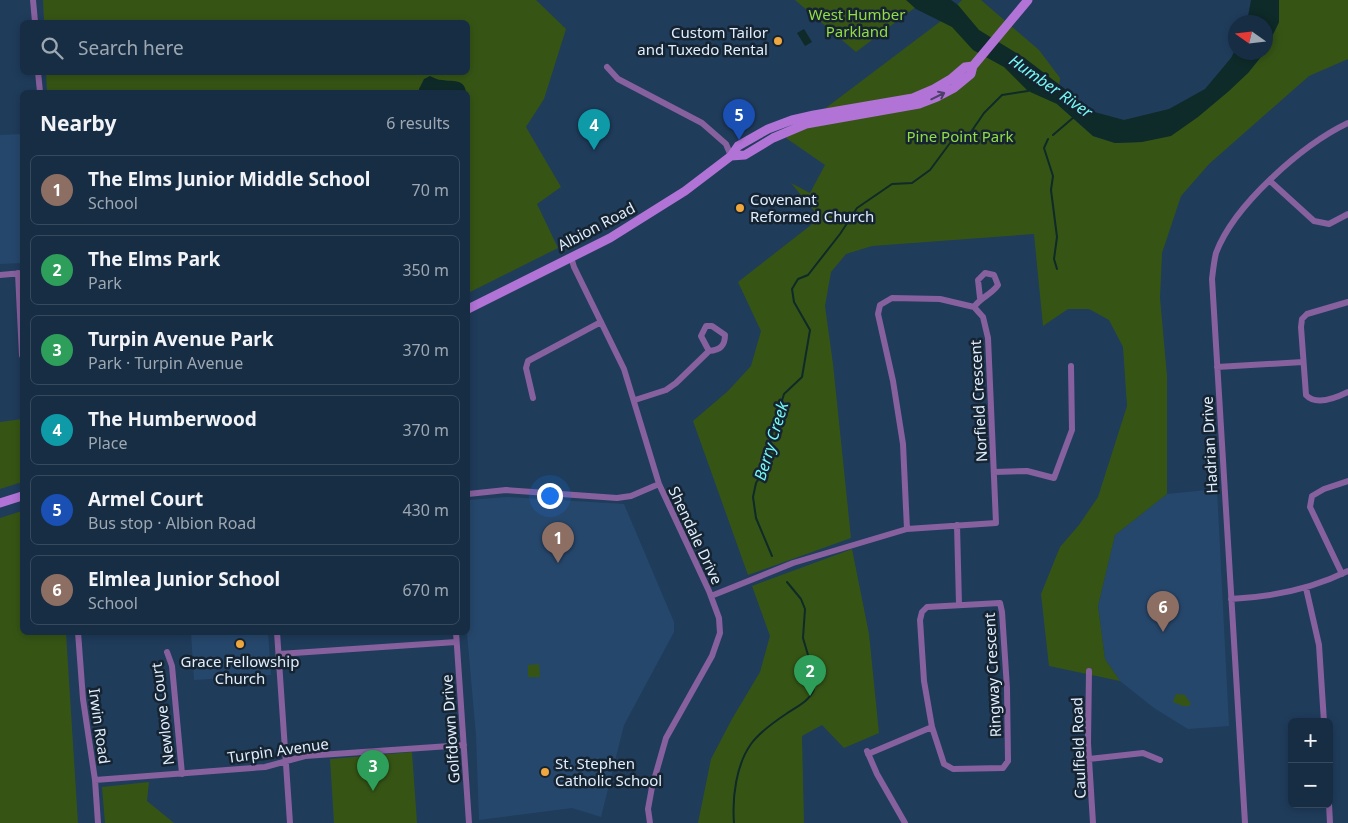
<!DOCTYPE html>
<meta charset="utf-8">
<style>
:root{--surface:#172d44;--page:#20354b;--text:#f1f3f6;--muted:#9ea8b2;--line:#36495d;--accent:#db2777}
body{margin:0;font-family:"Noto Sans",sans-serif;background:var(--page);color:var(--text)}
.controls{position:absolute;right:15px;bottom:15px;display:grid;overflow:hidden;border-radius:8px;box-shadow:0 2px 8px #0003}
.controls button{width:45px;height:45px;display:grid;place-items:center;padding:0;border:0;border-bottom:1px solid var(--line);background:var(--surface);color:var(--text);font:25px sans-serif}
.compass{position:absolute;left:1228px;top:15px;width:45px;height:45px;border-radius:50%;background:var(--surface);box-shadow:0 2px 8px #0003;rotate:284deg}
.you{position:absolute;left:549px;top:495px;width:18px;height:18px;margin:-12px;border:4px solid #fff;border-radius:50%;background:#1a73e8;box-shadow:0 0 0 8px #1a73e833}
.badge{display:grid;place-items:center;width:32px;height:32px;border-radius:50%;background:var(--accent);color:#fff;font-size:16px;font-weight:700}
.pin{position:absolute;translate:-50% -41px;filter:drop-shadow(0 1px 2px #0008)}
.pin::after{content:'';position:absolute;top:26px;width:18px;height:15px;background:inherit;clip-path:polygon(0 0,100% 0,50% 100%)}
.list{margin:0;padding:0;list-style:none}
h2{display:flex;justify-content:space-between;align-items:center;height:65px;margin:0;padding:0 20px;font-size:21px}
h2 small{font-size:16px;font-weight:400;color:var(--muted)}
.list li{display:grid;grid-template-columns:32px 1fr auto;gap:15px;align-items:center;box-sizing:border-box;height:70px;margin:0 10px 10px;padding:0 10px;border:1px solid var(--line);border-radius:8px}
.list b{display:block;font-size:19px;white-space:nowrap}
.list p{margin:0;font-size:16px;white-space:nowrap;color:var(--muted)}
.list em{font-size:16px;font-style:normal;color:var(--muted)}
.icon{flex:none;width:28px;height:28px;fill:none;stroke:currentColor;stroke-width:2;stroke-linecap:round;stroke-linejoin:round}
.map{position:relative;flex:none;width:1348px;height:823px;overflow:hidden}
.search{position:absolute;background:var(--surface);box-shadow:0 2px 8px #0003;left:20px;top:20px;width:450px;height:55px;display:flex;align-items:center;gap:12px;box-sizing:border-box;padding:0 18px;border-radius:8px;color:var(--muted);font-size:19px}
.panel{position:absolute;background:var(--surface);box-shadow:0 2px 8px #0003;left:20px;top:90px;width:450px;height:545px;border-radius:8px}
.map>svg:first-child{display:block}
.built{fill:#26476c}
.green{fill:#365515}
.water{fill:#0e2a29}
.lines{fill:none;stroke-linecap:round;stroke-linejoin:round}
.stream{stroke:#0e2a29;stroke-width:2}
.street{stroke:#87609e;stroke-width:6}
.secondary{stroke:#b173d5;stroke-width:9}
.oneway{stroke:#4c3f6a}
.poi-dot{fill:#f0a73e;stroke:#162331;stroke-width:2}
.labels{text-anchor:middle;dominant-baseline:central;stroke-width:5;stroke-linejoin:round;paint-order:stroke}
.park-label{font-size:15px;fill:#92dd44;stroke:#162331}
.poi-label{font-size:15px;fill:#dfedfd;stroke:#162331;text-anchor:start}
.street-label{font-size:15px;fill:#dfedfd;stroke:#162331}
.water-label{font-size:16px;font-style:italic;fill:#74faf5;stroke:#162331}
</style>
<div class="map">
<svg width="1348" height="823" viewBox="0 0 1348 823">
<rect width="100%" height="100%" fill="#1f3c5b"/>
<path class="built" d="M22 134V263L0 264V135Z
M1217 489 1229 726 1188 729 1154 708 1120 681 1105 659 1098 606 1115 535 1167 494Z
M507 497 624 504 674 622V632L624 725 601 817 572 808 479 820 476 735 467 633 468 500Z
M191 633H268L271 675 194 680Z"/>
<path class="green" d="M43 0H536L566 29 544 99 526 127 561 187 537 204 558 248 468 293V92H47L46 72H468V22H44Z
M795 0H925L856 52Z
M962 0H981L1039 50 1060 78 1057 104 1093 136 1115 143 1142 142 1248 73 1264 53 1266 52V49L1279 22V0H1348V59L1309 76 1209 164 1181 196 1162 253 1160 298 1167 376V494L1115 535 1098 606 1105 659 1120 681 1049 666 1041 594 1060 547 1079 525 1098 497 1127 406 1123 347 1109 320 1089 309H1068L1043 326 1034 234 872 246 846 254 831 272 825 306 833 364 851 538 748 575 693 421 728 391 751 366 761 331 738 282 820 218 791 183 810 193 825 165 786 138 941 21Z
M22 419V482L0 489V422Z
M22 511V632L66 633 78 823H0V518Z
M852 549 869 634 879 733 844 748 822 725 802 736 804 823H698L711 759 732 719 760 672 770 636 752 586Z
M539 664 540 677H528V665Z
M1176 694C1191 695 1183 696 1191 703L1189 706H1183L1173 702Z
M412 752 417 823H334L330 759Z
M149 782 147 801 174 823H105L102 787Z"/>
<path class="water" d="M906 0H951L958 5 979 30 1026 59 1065 89 1077 104 1087 110 1124 120 1169 109 1205 89 1231 58 1235 50 1236 52 1264 53 1248 73 1229 91 1198 117 1171 136 1142 142 1115 143 1093 136 1057 104 1028 91 1004 67 973 50 952 27 916 9Z
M1251 0H1279V22L1266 49V22H1247Z
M804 29 812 42 805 46 797 33Z
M430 76C434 78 438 80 442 80 452 82 464 78 466 92L443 91 438 92H419V89L424 79Z"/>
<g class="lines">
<path class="stream" d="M1053 135 1074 117
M1048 139 1044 148 1053 176 1051 190 1057 237 1054 259 1057 269
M772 556 756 518 753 497 756 483 764 470 773 430 784 394 802 377 810 330 794 302 792 289 798 279 808 275 840 234 857 208 892 184 912 183 930 170 950 143 958 141 971 132 984 113 1002 95 1028 91
M734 823C732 798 736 765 751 744 759 733 774 722 786 714 796 707 810 701 814 689L808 676V655L803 638 805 609 801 599 787 582"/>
<path class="street" d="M33 0 35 22
M607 67 618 79 702 123 726 144 731 156
M38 72 40 92
M1270 181 1314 221 1329 224 1348 214
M571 257 574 267 624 369 659 484 709 591 719 618 720 633 712 656 666 738 652 787 648 809 650 823
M18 273 22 355
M0 275 22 273
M1348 302 1307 314 1302 319 1301 327 1306 395C1316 406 1336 398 1348 392
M974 307C981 297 991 295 998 285L994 275 985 273 978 280 980 298
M1217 367 1303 362
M533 398 526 368 528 361 601 322
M635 400 666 390 676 383 709 351C720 350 725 346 725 335L712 326H706L701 336 709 351
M994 472 1027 471 1054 478 1072 430 1071 366
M468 494 506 490 617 498 631 496 659 484
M957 525 959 605
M1342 574 1310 507 1312 496 1324 489 1348 481
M1306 588 1319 645 1324 722
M711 596 793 563 907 529 996 523 988 338 983 317 974 307 940 299 892 298 880 305 878 314 893 381 903 444 907 529
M1231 599C1271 597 1312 589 1348 571
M1000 603 1002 612 1007 688 1008 761 1003 768 953 769 944 764 932 727 924 681 920 620 922 612 927 607Z
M78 632 83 699 95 780 98 823
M277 632 290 823
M456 632 469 823
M167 652 172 666 182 774
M279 654 456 642
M1089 671 1088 743 1093 823
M867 751 877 774 905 823
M868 754 932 727
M1089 759 1143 753 1160 760
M95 780 265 767 305 756 464 745
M1329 804 1330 823
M1245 823 1212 279C1213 271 1214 261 1216 253 1234 205 1302 145 1348 123"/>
<path class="secondary" d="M731 156 745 155 773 138 806 124 919 104 937 97 954 88 971 74 973 66 1028 0
M468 309 610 238 685 191 731 156 738 146 768 129 792 120 814 115 913 98 934 89 951 79 965 67 973 66
M0 503 22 496"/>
</g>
<defs><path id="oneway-shaft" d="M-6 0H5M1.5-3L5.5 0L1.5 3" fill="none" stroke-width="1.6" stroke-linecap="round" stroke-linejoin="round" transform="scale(1.25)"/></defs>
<use class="oneway" href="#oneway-shaft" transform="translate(938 96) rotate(-26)"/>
<g class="poi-dot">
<circle cx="778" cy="41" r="5"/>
<circle cx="740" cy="208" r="5"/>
<circle cx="240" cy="644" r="5"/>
<circle cx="545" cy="772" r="5"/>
</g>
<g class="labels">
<g class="park-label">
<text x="857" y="14">West Humber<tspan x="857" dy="17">Parkland</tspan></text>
<text x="960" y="136">Pine Point Park</text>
</g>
<g class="poi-label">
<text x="768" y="32" text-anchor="end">Custom Tailor<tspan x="768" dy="17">and Tuxedo Rental</tspan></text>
<text x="750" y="199">Covenant<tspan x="750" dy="17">Reformed Church</tspan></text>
<text x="240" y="661" text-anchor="middle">Grace Fellowship<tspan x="240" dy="17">Church</tspan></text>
<text x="555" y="763">St. Stephen<tspan x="555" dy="17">Catholic School</tspan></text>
</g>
<g class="street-label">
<text transform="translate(596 226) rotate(-28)">Albion Road</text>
<text transform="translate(978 401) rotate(-93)">Norfield Crescent</text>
<text transform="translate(1209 445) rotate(-93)">Hadrian Drive</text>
<text transform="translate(696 535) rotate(65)">Shendale Drive</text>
<text transform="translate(992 675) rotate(-93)">Ringway Crescent</text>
<text transform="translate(162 714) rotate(-97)">Newlove Court</text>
<text transform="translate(100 726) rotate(82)">Irwin Road</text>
<text transform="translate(450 729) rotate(-94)">Golfdown Drive</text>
<text transform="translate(1078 748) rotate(-92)">Caulfield Road</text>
<text transform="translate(278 750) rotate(-8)">Turpin Avenue</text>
</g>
<g class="water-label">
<text transform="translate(1051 86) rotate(35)">Humber River</text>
<text transform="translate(771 441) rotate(-73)">Berry Creek</text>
</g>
</g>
</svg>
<div class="controls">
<button>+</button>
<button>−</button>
</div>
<svg class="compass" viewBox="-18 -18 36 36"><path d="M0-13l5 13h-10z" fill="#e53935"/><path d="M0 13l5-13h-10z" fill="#9ea8b2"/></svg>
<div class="you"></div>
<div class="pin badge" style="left:558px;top:563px;background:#8d6e63">1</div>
<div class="pin badge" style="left:810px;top:696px;background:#2e9e5b">2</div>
<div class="pin badge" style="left:373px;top:791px;background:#2e9e5b">3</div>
<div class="pin badge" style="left:594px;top:150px;background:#0f9aa8">4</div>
<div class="pin badge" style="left:739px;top:140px;background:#1a4fb4">5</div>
<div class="pin badge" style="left:1163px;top:632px;background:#8d6e63">6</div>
<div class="search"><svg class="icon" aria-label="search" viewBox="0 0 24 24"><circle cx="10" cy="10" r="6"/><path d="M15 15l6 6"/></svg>Search here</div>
<section class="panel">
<h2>Nearby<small>6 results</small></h2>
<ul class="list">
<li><span class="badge" style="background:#8d6e63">1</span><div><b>The Elms Junior Middle School</b><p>School</p></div><em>70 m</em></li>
<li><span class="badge" style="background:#2e9e5b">2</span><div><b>The Elms Park</b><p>Park</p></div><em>350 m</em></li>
<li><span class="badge" style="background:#2e9e5b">3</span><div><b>Turpin Avenue Park</b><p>Park · Turpin Avenue</p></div><em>370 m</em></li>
<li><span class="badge" style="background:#0f9aa8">4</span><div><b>The Humberwood</b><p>Place</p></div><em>370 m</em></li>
<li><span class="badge" style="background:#1a4fb4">5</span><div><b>Armel Court</b><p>Bus stop · Albion Road</p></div><em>430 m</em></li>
<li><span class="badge" style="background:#8d6e63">6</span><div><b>Elmlea Junior School</b><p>School</p></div><em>670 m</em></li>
</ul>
</section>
</div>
